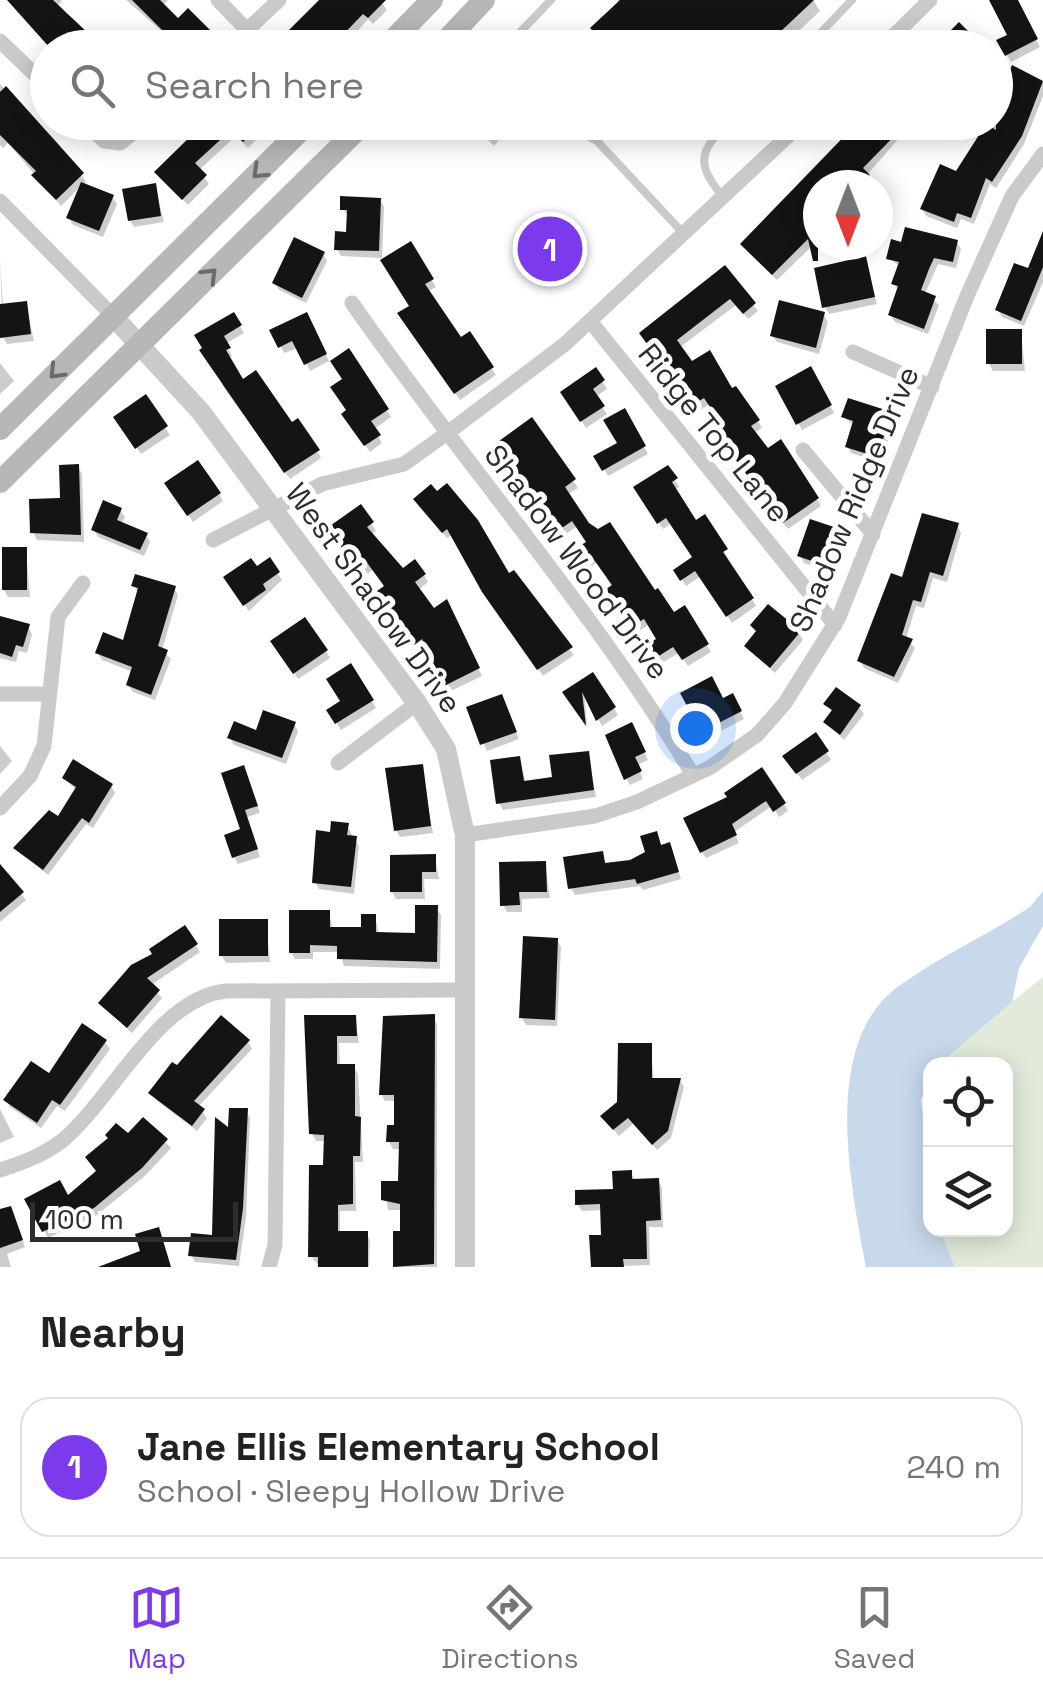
<!DOCTYPE html>
<meta charset="utf-8">
<style>
:root{--surface:#fff;--page:#f2f2f2;--text:#222;--muted:#767676;--line:#e0e0e0;--accent:#7c3aed}
body{margin:0;font-family:"Space Grotesk",sans-serif;background:var(--page);color:var(--text)}
.controls{position:absolute;right:30px;bottom:30px;display:grid;overflow:hidden;border-radius:20px;box-shadow:0 5px 25px #0003}
.controls button{width:90px;height:90px;display:grid;place-items:center;padding:0;border:0;border-bottom:2px solid var(--line);background:var(--surface);color:var(--text);font:50px sans-serif}
.compass{position:absolute;left:803px;top:170px;width:90px;height:90px;border-radius:50%;background:var(--surface);box-shadow:0 5px 25px #0003;rotate:180deg}
.scale{position:absolute;left:30px;bottom:25px;width:208px;box-sizing:border-box;padding-left:10px;border:5px solid #2d2d2d;border-top:0;font-size:28px;line-height:35px;white-space:nowrap;color:#2d2d2d;-webkit-text-stroke:8px #fff;paint-order:stroke}
.you{position:absolute;left:695px;top:728px;width:35px;height:35px;margin:-25px;border:8px solid #fff;border-radius:50%;background:#1a73e8;box-shadow:0 0 0 15px #1a73e833}
.badge{display:grid;place-items:center;width:65px;height:65px;border-radius:50%;background:var(--accent);color:#fff;font-size:32px;font-weight:700}
.pin{position:absolute;translate:-50% -50%;border:5px solid #fff;box-shadow:0 2px 10px #0006}
.list{margin:0;padding:0;list-style:none}
h2{display:flex;justify-content:space-between;align-items:center;height:130px;margin:0;padding:0 40px;font-size:42px}
h2 small{font-size:32px;font-weight:400;color:var(--muted)}
.list li{display:grid;grid-template-columns:65px 1fr auto;gap:30px;align-items:center;box-sizing:border-box;height:140px;margin:0 20px 20px;padding:0 20px;border:2px solid var(--line);border-radius:30px}
.list b{display:block;font-size:38px;white-space:nowrap}
.list p{margin:0;font-size:32px;white-space:nowrap;color:var(--muted)}
.list em{font-size:32px;font-style:normal;color:var(--muted)}
.icon{flex:none;width:55px;height:55px;fill:none;stroke:currentColor;stroke-width:2;stroke-linecap:round;stroke-linejoin:round}
.map{position:relative;flex:none;width:1043px;height:1267px;overflow:hidden}
.search{position:absolute;background:var(--surface);box-shadow:0 5px 25px #0003;left:30px;right:30px;top:30px;height:110px;display:flex;align-items:center;gap:25px;box-sizing:border-box;padding:0 35px;border-radius:55px;color:var(--muted);font-size:38px}
.sheet{height:290px;background:var(--surface)}
nav{display:flex;justify-content:space-around;align-items:center;box-sizing:border-box;height:140px;border-top:2px solid var(--line);background:var(--surface);font-size:28px;color:var(--muted)}
nav a{display:grid;justify-items:center;gap:5px}
nav .on{color:var(--accent)}
.map>svg:first-child{display:block}
.green{fill:#e2ebdb}
.water{fill:#c7d9eb}
.shadow{fill:#0003}
.building{fill:#141414}
.lines{fill:none;stroke-linecap:round;stroke-linejoin:round}
.service{stroke:#cacaca;stroke-width:8}
.minor{stroke:#cacaca;stroke-width:15}
.tertiary{stroke:#cacaca;stroke-width:20}
.secondary{stroke:#b7b7b7;stroke-width:22}
.oneway{stroke:#6b6b6b}
.labels{text-anchor:middle;dominant-baseline:central;stroke-width:10;stroke-linejoin:round;paint-order:stroke}
.street-label{font-size:30px;fill:#2d2d2d;stroke:#fff}
</style>
<div class="map">
<svg width="1043" height="1267" viewBox="0 0 1043 1267">
<rect width="100%" height="100%" fill="#fff"/>
<path class="green" d="M1043 977V1267H955L940 1230H1006V1064H939L942 1057Z"/>
<path class="water" d="M1043 891V926L1019 968 1012 1002 939 1064H930V1081L921 1100 930 1170V1230H940L955 1267H866C851 1187 820 1042 899 986 940 956 988 935 1030 907Z"/>
<path class="shadow" d="M9 0H62L58 6 92 43 88 48H53Z
M126 0H168L162 6 178 21 211 35 215 41 208 48H151L165 34Z
M323 0H380L387 10 373 24 368 19 343 48H288Z
M617 0H813L820 11 781 48H607L593 28 620 4Z
M992 0H1016L1040 47 1011 62 1000 42 1010 36Z
M1014 69 1043 81V96L1024 144 996 188 990 184 974 224 961 219 957 228 926 216 922 209 957 174 996 122Z
M0 84 55 140 82 175 86 182 83 185 112 197 117 204 103 237 73 225 69 218 82 185 61 206 8 143 3 148 0 145Z
M470 122H515L494 146Z
M664 122H701L694 130 688 124 676 135Z
M863 122H913L867 175 870 185H818L816 229 818 245H823L816 252 812 246 777 280 747 251Z
M258 127 262 134 248 148 236 136 199 170 209 184 188 205 162 179 201 130Z
M155 186 164 222 134 227 130 220Z
M380 200 384 207 382 258 341 256 337 249 349 235V216L342 209Z
M1043 237V282L1024 326 1002 317 998 310 1029 272Z
M957 242 961 249 956 268 938 264 925 294 939 305 928 334 895 322 890 315 899 292 894 284 900 267 889 258 903 245Z
M410 245 436 287 427 292 460 341 469 335 496 375 460 400 404 321 412 307Z
M323 254 327 261 306 303 279 290 274 283Z
M0 257 3 306 26 304 34 341 7 344 3 337Z
M865 259 877 304 829 314 825 307Z
M725 269 758 311 748 319 736 305 679 348 691 364 732 392 758 421 762 428 754 433 767 451 780 442 821 506 788 529 721 438 725 426 710 404 700 410 673 368 668 371 646 340Z
M781 303 824 315 828 322 819 354 777 342 772 335Z
M233 315 244 333 225 344 232 356 228 358 242 382 292 425 298 421 321 458 290 479 224 388 198 336Z
M306 315 329 361 310 371 298 348 284 353 273 331Z
M1021 332 1025 371H993L989 364Z
M348 352 391 417 374 429 382 443 370 452 348 421Z
M0 363 14 381 0 394Z
M810 369 834 413 802 430 778 387Z
M596 371 607 389 595 397 607 414 586 428 563 393Z
M145 398 170 435 141 454 120 424Z
M624 411 648 454 608 476 597 457 620 444Z
M890 414 894 422 881 463 851 453 847 446 854 426 844 417Z
M531 420 578 488 567 495 588 524 673 615 684 609 711 652 688 666 679 653 660 664 649 646 659 639 650 624 636 633 598 562 588 568 581 558 589 543 578 526 564 535 502 451Z
M78 467 82 474 84 542 37 540 33 532 63 501Z
M668 468 679 487 674 490 695 523 704 517 756 606 732 623 701 576 686 586 676 571 695 558 672 523 663 529 637 488Z
M171 491 219 494 223 501 193 522Z
M420 506 509 576 574 655 543 676 490 599 453 534 447 538Z
M361 508 376 531 370 535 403 571 424 575 428 582 418 590 433 611 450 609 482 676 451 691 427 645 419 650 385 598 387 587 373 569 368 574 347 553 331 529Z
M120 510 125 517 121 524 146 535 150 542 144 556 98 537 94 530Z
M957 525 961 533 947 582 933 578 924 608 916 606 906 639 915 648 898 683 864 668 860 661 904 580Z
M844 533 848 540 836 574 804 563 800 555Z
M26 550 30 597H8L4 590Z
M269 561 282 580 249 611 230 585Z
M134 586 174 588 178 595 162 650 171 659 155 700 133 692 128 685 133 672 102 660 98 653 125 643 139 594Z
M0 618 28 627 32 634 27 653 19 651 16 662 0 658Z
M753 625 799 633 803 640 775 673 747 646 758 634Z
M278 649 326 651 330 658 298 679Z
M350 666 376 708 341 730 329 711 343 702Z
M592 675 618 715 602 726 584 691 587 725 570 700Z
M683 694 722 701 732 696 744 719 707 738Z
M505 704 519 739 487 751 469 709Z
M826 704 859 707 864 714 844 740 826 722 833 713Z
M294 724 298 731 286 764 234 745 230 738Z
M631 725 648 760 637 765 643 779 630 785 626 778Z
M815 736 831 760 802 780 790 763Z
M0 746 12 761 0 774Z
M588 754 596 797 503 810 499 803 519 758 526 783 555 779Z
M421 767 433 833 400 837 396 830Z
M247 775 260 813 247 817 260 857 238 864 234 857 244 831Z
M64 778 111 786 115 793 93 828 86 824 48 875 16 848 59 820 77 791Z
M727 793 784 804 788 811 779 817 772 806 734 832 739 843 706 858 702 852 730 799Z
M347 826 359 846 354 894 319 889 315 882 332 835Z
M656 834 662 847 669 845 673 852 681 879 643 890 640 886 575 895 571 888 602 854 607 866 630 862 648 854Z
M435 857 439 879H424L425 899H396L392 892Z
M545 863 550 898 522 899V912H507L503 905Z
M0 868 26 900 0 922Z
M436 908 441 915 440 969 344 966 340 952H313V959H295L291 952 329 913 333 929H363L375 916 379 934 417 935Z
M266 921 270 962 226 963 222 956Z
M184 928 200 952 151 985 162 998 132 1033 101 1003Z
M557 940 561 947 557 1026 526 1025 522 1018Z
M355 1017 359 1043H339L340 1067H354L358 1074 363 1162H355L356 1211H340V1233H366L370 1240 369 1267H320L311 1256 326 1141H316L312 1133 307 1018Z
M433 1017 437 1024V1267H396V1234H402V1210H388L384 1183H401V1149H393L389 1142 396 1127V1101H385L381 1094Z
M105 1042 110 1049 65 1111 57 1106 41 1128 10 1107 6 1100Z
M248 1042 252 1049 198 1107 207 1118 197 1131 156 1100 152 1093Z
M650 1046 654 1080H680L684 1087 671 1138 657 1150 634 1123 619 1136 608 1123Z
M0 1109 14 1137 0 1143Z
M246 1111 250 1118 246 1217 239 1266 195 1262 191 1255 214 1238 231 1131Z
M143 1120 171 1148 146 1175 97 1215 48 1238 28 1200 68 1199 98 1172 110 1139 128 1137Z
M631 1173 636 1181 658 1180 662 1188 663 1227H649L650 1265 593 1267 604 1237 603 1210 582 1211 577 1204 615 1191Z
M0 1212 14 1216 25 1247 7 1254 11 1267H0Z"/>
<path class="building" d="M7 0H53L90 35 77 48H50Z
M132 0H160L178 18 188 8 213 33 198 48H148L164 32Z
M319 0H386L368 18 363 14 330 48H291L282 37Z
M620 0H814L763 48H609L590 28Z
M989 0H1018L1038 39 1005 56 996 40 1007 35Z
M959 22 985 48H933Z
M1012 65 1043 81 1022 136 992 182 986 178 971 218 957 213 954 222 920 209 940 164 956 171 986 124 996 130V109Z
M6 86 84 173 56 200 31 175 36 171 0 135V92Z
M194 122H263L243 142 231 130 195 163 207 175 182 200 154 172 199 128Z
M858 122H908L863 168 870 175 859 185 849 176 840 185H818V216L813 222 818 227V261H813L808 239 772 275 740 244Z
M81 182 114 195 99 231 66 218Z
M156 183 161 216 128 221 122 189Z
M340 196 381 198 379 251 334 250 335 231 346 232 347 210H340Z
M905 227 958 240 953 262 934 258 929 269 921 290 936 296 924 329 888 315 898 286 891 284 899 262 886 259 891 239 901 242Z
M1043 231V267L1021 321 995 310 1014 263 1028 268Z
M294 237 325 252 302 298 272 283Z
M411 241 434 279 425 284 461 337 470 331 494 367 454 394 397 313 409 306 380 260Z
M866 256 875 297 822 308 814 268Z
M725 265 756 303 743 314 730 299 677 340 692 361 710 350 732 388 736 386 760 420 751 426 768 448 781 439 819 498 783 523 714 431 722 425 704 398 694 404 667 362 663 366 639 333Z
M779 300 825 312 816 348 770 336Z
M27 301 31 334 0 338V304Z
M234 312 242 325 224 336 231 348 226 350 243 379 256 370 292 422 298 418 320 450 284 473 199 350 202 348 194 335Z
M307 312 327 354 304 365 292 341 278 348 269 330Z
M986 329H1022V364H986Z
M349 348 389 409 371 421 381 435 364 446 341 414 346 410 330 387 342 379 330 361Z
M811 366 832 405 796 425 775 386Z
M596 367 605 380 593 389 605 406 580 422 560 392Z
M146 394 168 426 135 449 113 417Z
M848 398 892 412 877 457 845 447 853 421 841 417Z
M625 408 646 446 602 471 593 456 617 443 603 420Z
M532 417 576 479 565 487 589 523 598 529 610 522 655 590 658 588 674 612 685 605 709 644 682 660 673 647 654 659 645 645 656 639 644 619 630 627 606 589 612 585 592 557 583 563 574 550 586 542 572 521 559 530 495 444Z
M198 460 221 493 187 516 164 483Z
M79 464 81 535 30 533 29 499 60 498 59 465Z
M668 465 678 478 672 482 696 520 705 514 728 549 723 552 754 598 726 617 695 571 680 581 673 570 692 557 666 518 657 524 633 487Z
M447 483 478 520 509 573 514 570 573 647 537 670 482 592 447 529 442 533 413 499 431 484 437 491Z
M103 500 122 508 117 520 148 533 140 550 91 530Z
M361 504 374 522 367 527 403 568 415 559 426 574 415 582 434 608 447 599 480 668 444 686 422 639 414 645 377 591 384 586 368 564 363 569 340 546 327 528Z
M922 513 959 523 943 576 930 572 921 602 913 600 902 635 913 639 894 677 857 661 891 573 902 577Z
M810 519 846 531 833 568 797 556Z
M2 547H27V590H2Z
M270 557 280 572 263 584 266 590 243 606 223 577 251 558 257 566Z
M135 574 176 586 158 646 168 650 151 695 126 685 132 667 95 653 103 632 123 640 138 588 131 586Z
M768 604 801 631 770 668 744 646 756 631 750 625Z
M0 616 30 624 23 647 16 645 12 657 0 653Z
M305 617 328 650 293 674 270 641Z
M351 663 374 700 335 724 326 710 340 701 326 679Z
M593 672 616 707 596 721 582 692 586 726 562 692Z
M712 676 723 698 733 693 742 711 701 732 680 693Z
M836 687 861 705 840 735 823 722 832 710 823 704Z
M502 694 517 732 480 745 466 707Z
M263 710 296 722 282 758 227 738 234 721 256 730Z
M632 722 646 752 635 757 642 771 624 780 605 735Z
M816 732 829 751 796 774 782 756Z
M589 751 594 790 496 804 490 760 520 756 524 781 552 777 549 755Z
M73 759 113 784 89 823 82 818 43 870 13 848 49 810 58 816 76 787 62 778Z
M423 764 431 826 394 831 385 768Z
M244 765 258 806 245 810 258 849 232 858 224 835 240 829 221 773Z
M762 767 786 803 773 812 766 801 732 824 737 835 700 853 683 818 727 797 724 793Z
M331 821 349 823 347 835 357 836 351 887 312 883 316 830 330 832Z
M657 831 661 845 670 842 679 872 637 884 635 879 568 889 563 857 603 851 605 863 630 860 645 852 640 836Z
M436 854V872H422V892H390V855Z
M546 861 547 892H519L520 905 500 906 499 862Z
M0 864 24 892 0 912Z
M415 905H438L437 962 337 959V946L310 945V953H289V910H330V927H361V914H376V932L415 933Z
M219 919H268V956H219Z
M185 925 198 944 147 978 160 990 127 1028 98 1003 131 965 152 954 149 949Z
M523 936 558 938 555 1020 519 1018Z
M435 1014 434 1264 393 1267V1231H400V1204L381 1200V1181H398L399 1142H386L387 1125H394V1095H379L383 1016Z
M221 1015 250 1040 194 1101 205 1109 192 1126 148 1093 172 1062 177 1065Z
M304 1015H356L357 1036H337V1064H355V1116L361 1117 360 1156H353V1204L338 1205V1231H368V1267H318V1257H308L309 1165H323L324 1135 309 1134Z
M82 1023 107 1040 60 1105 52 1100 37 1123 3 1100 31 1061 49 1073Z
M618 1043H652V1078H681L668 1131 652 1145 628 1118 613 1130 600 1116 617 1102Z
M229 1108H248L243 1208 236 1260 188 1256 191 1233 212 1235 215 1117 228 1127Z
M143 1117 168 1139 142 1168 94 1208 42 1232 24 1199 60 1180 68 1195 96 1171 85 1157 108 1138 105 1135 116 1123 128 1133Z
M632 1170V1179L659 1178 661 1220 646 1221 647 1259H623L624 1267H591L589 1235H601L600 1204 575 1205V1190L613 1189 612 1171Z
M11 1206 23 1240 0 1248V1209Z
M159 1227 171 1267H98L140 1251 135 1234Z"/>
<g class="lines">
<path class="service" d="M505 48 551 0
M806 48 852 0
M558 122 597 141 684 234
M723 197C696 164 698 152 729 122"/>
<path class="minor" d="M218 0 247 30
M0 41 48 87
M228 48 279 0
M881 48 930 0
M85 122 104 141 120 143 147 122
M0 201 112 315
M352 303C463 462 593 609 693 775
M590 321 835 625
M853 352 932 387
M803 450 873 534
M213 540 322 484 404 464 446 434 565 344 803 122
M0 694H48
M338 763 417 703
M0 808 30 776 44 746 58 617 83 583
M465 835 595 816 637 802 709 768 757 735 785 703 839 617 967 296 1012 196 1043 154
M0 1170C22 1163 44 1155 63 1140 113 1098 158 998 226 991L465 990
M269 1267 275 1245 278 991"/>
<path class="tertiary" d="M112 315 201 412 417 703 446 749 465 835V1267"/>
<path class="secondary" d="M385 48 432 0
M439 48 484 0
M0 429 309 122
M0 482 365 122"/>
</g>
<defs><path id="oneway-chevron" d="M-2-3.5L2.5 0L-2 3.5" fill="none" stroke-width="1.6" stroke-linecap="round" stroke-linejoin="round" transform="scale(2.5)"/></defs>
<g class="oneway">
<use href="#oneway-chevron" transform="translate(259 172) rotate(136)"/>
<use href="#oneway-chevron" transform="translate(210 275) rotate(-45)"/>
<use href="#oneway-chevron" transform="translate(56 372) rotate(134)"/>
</g>
<g class="labels">
<g class="street-label">
<text transform="translate(714 433) rotate(51)">Ridge Top Lane</text>
<text transform="translate(854 499) rotate(-67)">Shadow Ridge Drive</text>
<text transform="translate(577 562) rotate(53)">Shadow Wood Drive</text>
<text transform="translate(374 598) rotate(54)">West Shadow Drive</text>
</g>
</g>
</svg>
<div class="controls">
<button><svg class="icon" aria-label="locate" viewBox="0 0 24 24"><circle cx="12" cy="12" r="6"/><path d="M12 2v4M12 18v4M2 12h4M18 12h4"/></svg></button>
<button><svg class="icon" aria-label="layers" viewBox="0 0 24 24"><path d="M12 4l9 5-9 5-9-5zM3 14l9 5 9-5"/></svg></button>
</div>
<svg class="compass" viewBox="-18 -18 36 36"><path d="M0-13l5 13h-10z" fill="#e53935"/><path d="M0 13l5-13h-10z" fill="#767676"/></svg>
<div class="scale">100 m</div>
<div class="you"></div>
<div class="pin badge" style="left:550px;top:249px">1</div>
<div class="search"><svg class="icon" aria-label="search" viewBox="0 0 24 24"><circle cx="10" cy="10" r="6"/><path d="M15 15l6 6"/></svg>Search here</div>
</div>
<section class="sheet">
<h2>Nearby<small></small></h2>
<ul class="list">
<li><span class="badge">1</span><div><b>Jane Ellis Elementary School</b><p>School · Sleepy Hollow Drive</p></div><em>240 m</em></li>
</ul>
</section>
<nav>
<a class="on"><svg class="icon" aria-label="map" viewBox="0 0 24 24"><path d="M3 6l6-2 6 2 6-2v14l-6 2-6-2-6 2zM9 4v14M15 6v14"/></svg>Map</a>
<a><svg class="icon" aria-label="directions" viewBox="0 0 24 24"><path d="M12 3l9 9-9 9-9-9zM9 14v-3h6M13 9l2 2-2 2"/></svg>Directions</a>
<a><svg class="icon" aria-label="saved" viewBox="0 0 24 24"><path d="M7 4h10v16l-5-4-5 4z"/></svg>Saved</a>
</nav>
